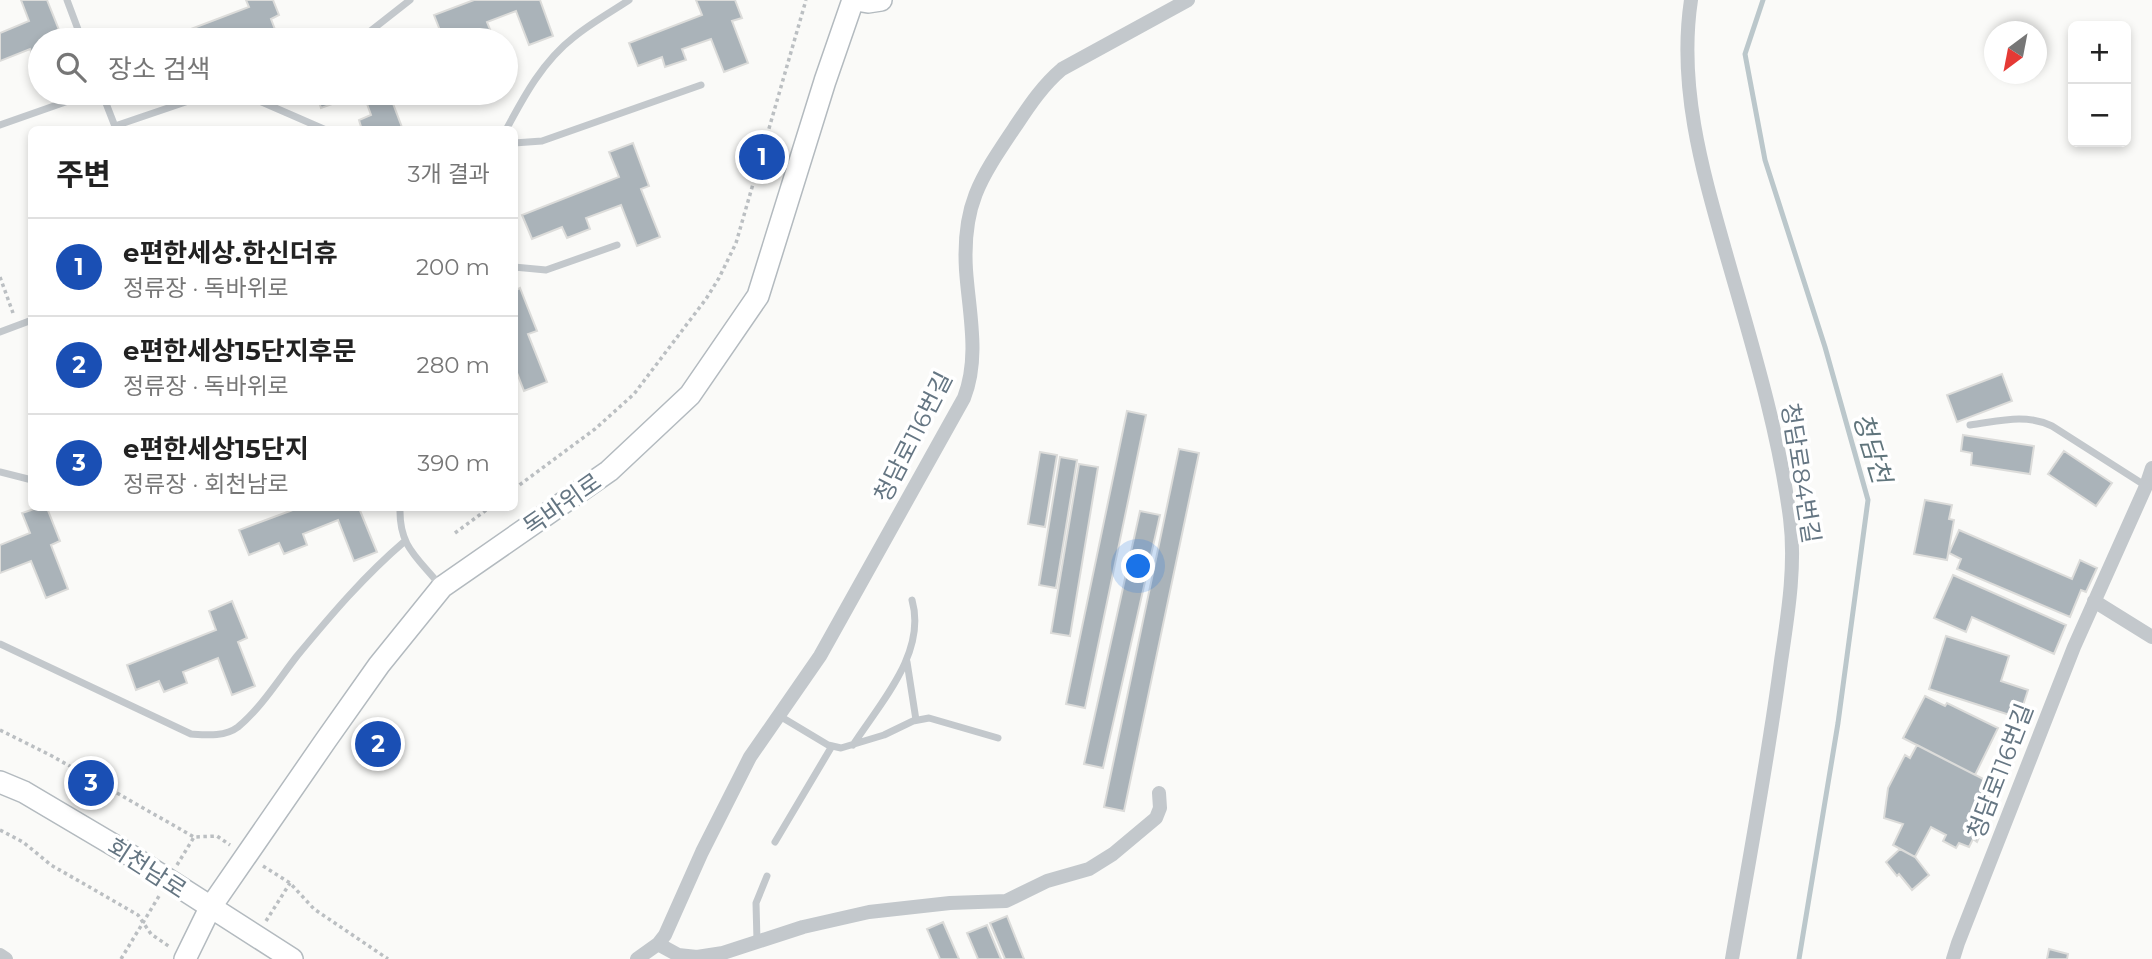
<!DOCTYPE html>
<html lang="ko">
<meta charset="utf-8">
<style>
:root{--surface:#fff;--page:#f6f6f6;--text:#222;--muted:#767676;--line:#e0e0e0;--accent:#0b8043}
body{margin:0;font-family:Montserrat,"Noto Sans KR",sans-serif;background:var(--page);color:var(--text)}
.controls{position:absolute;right:21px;top:21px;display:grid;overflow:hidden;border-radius:10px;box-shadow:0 4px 10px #0003}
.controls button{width:63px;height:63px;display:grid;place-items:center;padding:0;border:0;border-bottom:2px solid var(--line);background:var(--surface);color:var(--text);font:35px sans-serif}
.compass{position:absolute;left:1984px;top:21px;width:63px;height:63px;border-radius:50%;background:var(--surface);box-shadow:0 4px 10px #0003;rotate:212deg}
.you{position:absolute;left:1139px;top:567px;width:24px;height:24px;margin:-18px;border:5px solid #fff;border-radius:50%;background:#1a73e8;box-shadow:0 0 0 10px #1a73e833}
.badge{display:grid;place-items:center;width:46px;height:46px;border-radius:50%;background:var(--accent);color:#fff;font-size:23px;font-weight:700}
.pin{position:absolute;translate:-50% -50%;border:4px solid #fff;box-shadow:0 2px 7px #0006}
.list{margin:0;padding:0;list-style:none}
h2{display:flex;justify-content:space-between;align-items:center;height:91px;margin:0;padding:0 28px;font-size:30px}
h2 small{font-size:23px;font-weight:400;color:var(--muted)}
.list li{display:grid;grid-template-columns:46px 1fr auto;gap:21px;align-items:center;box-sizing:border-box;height:98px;padding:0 28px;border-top:2px solid var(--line)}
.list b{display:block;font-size:26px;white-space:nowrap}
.list p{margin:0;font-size:23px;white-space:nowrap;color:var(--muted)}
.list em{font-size:23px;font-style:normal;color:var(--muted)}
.icon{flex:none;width:38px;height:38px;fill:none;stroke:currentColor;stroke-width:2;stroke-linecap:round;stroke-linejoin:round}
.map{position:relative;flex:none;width:2152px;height:959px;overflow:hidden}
.search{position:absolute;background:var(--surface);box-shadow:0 4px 10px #0003;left:28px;top:28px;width:490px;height:77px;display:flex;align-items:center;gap:18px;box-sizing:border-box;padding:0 24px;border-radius:38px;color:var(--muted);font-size:26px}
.panel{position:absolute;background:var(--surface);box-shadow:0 4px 10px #0003;left:28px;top:126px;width:490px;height:385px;border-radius:10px}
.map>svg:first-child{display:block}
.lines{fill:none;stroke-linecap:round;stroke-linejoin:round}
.stream{stroke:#bbc7cb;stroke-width:5}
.building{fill:#aab3b9;stroke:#dcdcda;stroke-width:2}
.secondary-casing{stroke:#b3babf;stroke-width:24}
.path{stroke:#bbbfc2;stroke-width:3.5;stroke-dasharray:3.5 3.5;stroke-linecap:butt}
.lane{stroke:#c3c8cc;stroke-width:7}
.street{stroke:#c3c8cc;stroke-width:14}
.secondary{stroke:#fff;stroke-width:21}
.labels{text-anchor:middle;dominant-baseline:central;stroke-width:7;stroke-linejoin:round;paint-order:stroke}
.street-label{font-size:24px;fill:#657683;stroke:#fff}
.water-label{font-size:26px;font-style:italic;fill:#60757c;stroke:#fff}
</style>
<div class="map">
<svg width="2152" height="959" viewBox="0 0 2152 959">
<rect width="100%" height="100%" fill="#fafaf8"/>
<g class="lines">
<path class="stream" d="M1763 0 1745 54 1765 160 1825 347 1868 500 1838 723 1799 959"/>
</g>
<path class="building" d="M21 0H47L59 30 50 33 53 40H40V74L30 49 0 61V33L29 21Z
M246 0H273L279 15 271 19 279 40H253L250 35 235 40H162L249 7Z
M474 0H540L553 36 529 45 516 11 487 22 491 32 470 40 467 30 443 38 434 15Z
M696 0H735L742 18 732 21 748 63 724 72 711 39 682 49 686 60 665 67 662 57 638 66 629 43 702 15Z
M316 93H389L403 130H362L359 120 371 115 363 93 321 108Z
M633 143 649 186 641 189 660 237 637 246 621 205 586 218 590 229 567 238 562 227 532 239 522 215 619 177 609 152Z
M520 288 537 331 528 334 547 382 524 391 514 365V291Z
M2002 374 2012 401 1957 422 1947 395Z
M1127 411 1146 415 1085 708 1066 704Z
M1963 435 2034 446 2030 474 1971 465 1972 453 1961 451Z
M1179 449 1199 453 1124 811 1104 807Z
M2064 451 2112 483 2096 506 2048 474Z
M1040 452 1057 455 1045 527 1028 524Z
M1060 457 1077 460 1056 588 1039 585Z
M1079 464 1098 467 1070 636 1051 633Z
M1925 500 1952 505 1949 519 1954 520 1947 560 1914 554Z
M37 508H47L60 541 51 545 68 589 46 598 31 561 0 573V545L30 533 22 513Z
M298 508H359L377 552 354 561 338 520 303 534 307 545 284 554 279 543 249 555 239 530Z
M1140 511 1160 515 1103 768 1084 764Z
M1959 530 2072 579 2080 560 2097 568 2086 592 2081 590 2070 617 1957 569 1961 559 1949 553Z
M1953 575 2066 625 2054 654 1972 617 1966 632 1934 618Z
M232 601 247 638 238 642 255 686 232 695 218 658 183 672 187 683 164 692 159 681 136 690 127 665 216 630 209 611Z
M1946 636 2009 656 2001 681 2028 690 2019 718 1929 689Z
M1925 696 1945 706 1947 703 1998 728 1975 775 1903 738Z
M1917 745 1995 785 1980 816 1987 820 1977 842 1973 839 1969 847 1959 843 1956 848 1943 841 1946 835 1931 827 1915 857 1893 845 1903 824 1884 818 1888 788 1905 755 1910 758Z
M1900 849 1915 857 1929 875 1912 890 1899 874 1897 876 1886 862Z
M1007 916 1024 959H1005L990 923Z
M943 922 959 959H940L927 929Z
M987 925 1001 959H978L967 933Z
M2049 949 2068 954 2067 959H2047Z"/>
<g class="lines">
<defs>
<path id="secondary" d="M856 0 868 2 881 0
M0 782 24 792 122 850 292 959
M185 959 210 908 326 740 379 665 442 587 609 471 690 395 758 296 825 81 853 0"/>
</defs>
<use href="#secondary" class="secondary-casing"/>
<path class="path" d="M0 277 13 313
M514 489 595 429 634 394 706 299 719 278 736 243 806 0
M455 533 489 508
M0 730 52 756 194 837 217 836 230 845
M0 830 23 842 51 865 138 915 151 934 170 947
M177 865 194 837
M263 866 290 883 314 909 388 959
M266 921 290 883
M121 959 159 896"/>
<path class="lane" d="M67 0 82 40
M359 40 410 0
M102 93 116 129
M241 93 326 130
M0 125 91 93
M115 126 212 93
M506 130C524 96 543 61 574 37 591 23 611 12 629 0
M514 143 542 141 701 85
M514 267 546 270 617 245
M0 332 32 320
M1970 425C2000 421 2024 413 2052 426L2146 486
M0 472 32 480
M400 508C399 546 416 556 439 584
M0 644 191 734C206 735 225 737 238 727 261 708 279 679 297 656 331 615 364 576 405 541
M907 662 916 720
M778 715 828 745 841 748 884 735 913 721 929 718 998 738
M853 745C880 703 927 653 912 600
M775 842 832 746
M757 941 756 903 767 876"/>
<path class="street" d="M1691 0C1678 86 1702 169 1725 250 1750 338 1778 427 1790 518 1796 565 1788 614 1781 661 1768 760 1749 860 1732 959
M2094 601 2152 637
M658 944 678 955 697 957 723 953 803 927 869 912 950 903 1006 901 1047 881 1089 869 1113 854 1156 818 1160 808 1159 793
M0 955 6 959
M637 959 658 944 665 935 702 852 750 757 820 656 964 398C980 357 969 313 966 270 962 205 980 179 1015 127 1029 106 1042 86 1062 69L1188 0
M1953 959 1958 943 2074 647 2146 486 2152 468"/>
<use href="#secondary" class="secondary"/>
</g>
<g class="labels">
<g class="street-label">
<text transform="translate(913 437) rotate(-63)">청담로116번길</text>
<text transform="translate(1801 473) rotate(81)">청담로84번길</text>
<text transform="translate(562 504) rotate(-35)">독바위로</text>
<text transform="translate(2000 771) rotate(-69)">청담로116번길</text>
<text transform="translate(147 868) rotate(33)">회천남로</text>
</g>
<g class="water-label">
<text transform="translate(1872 448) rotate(73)">청담천</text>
</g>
</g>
</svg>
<div class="controls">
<button>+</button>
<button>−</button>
</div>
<svg class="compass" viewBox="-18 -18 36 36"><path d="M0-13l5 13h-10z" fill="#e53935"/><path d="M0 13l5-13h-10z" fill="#767676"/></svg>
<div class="you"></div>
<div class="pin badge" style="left:762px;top:157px;background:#1a4fb4">1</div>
<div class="pin badge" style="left:378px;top:744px;background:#1a4fb4">2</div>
<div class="pin badge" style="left:91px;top:783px;background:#1a4fb4">3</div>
<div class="search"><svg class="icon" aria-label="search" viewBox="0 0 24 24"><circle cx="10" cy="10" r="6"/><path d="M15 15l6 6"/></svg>장소 검색</div>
<section class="panel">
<h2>주변<small>3개 결과</small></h2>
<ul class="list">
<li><span class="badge" style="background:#1a4fb4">1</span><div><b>e편한세상.한신더휴</b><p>정류장 · 독바위로</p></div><em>200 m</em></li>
<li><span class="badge" style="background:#1a4fb4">2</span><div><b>e편한세상15단지후문</b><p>정류장 · 독바위로</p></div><em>280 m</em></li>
<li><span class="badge" style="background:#1a4fb4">3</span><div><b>e편한세상15단지</b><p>정류장 · 회천남로</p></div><em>390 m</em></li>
</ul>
</section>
</div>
